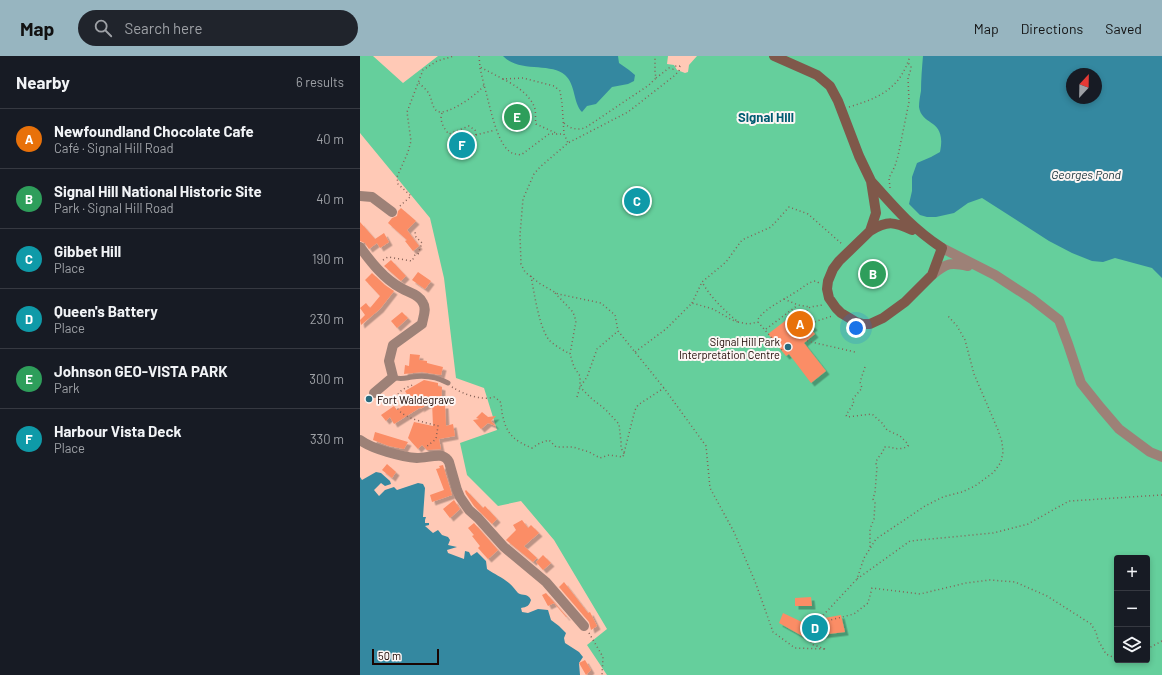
<!DOCTYPE html>
<meta charset="utf-8">
<style>
:root{--surface:#171b24;--page:#20242c;--text:#f1f3f6;--muted:#9ea1a6;--line:#363941;--accent:#97b5c0}
body{margin:0;font-family:Barlow,sans-serif;background:var(--page);color:var(--text)}
.controls{position:absolute;right:12px;bottom:12px;display:grid;overflow:hidden;border-radius:4px;box-shadow:0 2px 6px #0003}
.controls button{width:36px;height:36px;display:grid;place-items:center;padding:0;border:0;border-bottom:1px solid var(--line);background:var(--surface);color:var(--text);font:20px sans-serif}
.compass{position:absolute;left:706px;top:12px;width:36px;height:36px;border-radius:50%;background:var(--surface);box-shadow:0 2px 6px #0003;rotate:22deg}
.scale{position:absolute;left:12px;bottom:10px;width:67px;box-sizing:border-box;padding-left:4px;border:2px solid #190501;border-top:0;font-size:11px;line-height:14px;white-space:nowrap;color:#190501;-webkit-text-stroke:3px #fdf6f4;paint-order:stroke}
.you{position:absolute;left:496px;top:272px;width:14px;height:14px;margin:-10px;border:3px solid #fff;border-radius:50%;background:#1a73e8;box-shadow:0 0 0 6px #1a73e833}
.badge{display:grid;place-items:center;width:26px;height:26px;border-radius:50%;background:var(--accent);color:#fff;font-size:13px;font-weight:700}
.pin{position:absolute;translate:-50% -50%;border:2px solid #fff;box-shadow:0 1px 4px #0006}
.list{margin:0;padding:0;list-style:none}
h2{display:flex;justify-content:space-between;align-items:center;height:52px;margin:0;padding:0 16px;font-size:17px}
h2 small{font-size:13px;font-weight:400;color:var(--muted)}
.list li{display:grid;grid-template-columns:26px 1fr auto;gap:12px;align-items:center;box-sizing:border-box;height:60px;padding:0 16px;border-top:1px solid var(--line)}
.list b{display:block;font-size:15px;white-space:nowrap}
.list p{margin:0;font-size:13px;white-space:nowrap;color:var(--muted)}
.list em{font-size:13px;font-style:normal;color:var(--muted)}
.icon{flex:none;width:22px;height:22px;fill:none;stroke:currentColor;stroke-width:2;stroke-linecap:round;stroke-linejoin:round}
.map{position:relative;flex:none;width:802px;height:619px;overflow:hidden}
header{display:flex;align-items:center;gap:24px;box-sizing:border-box;height:56px;padding:0 20px;background:var(--accent);color:#111}
header strong{font-size:19px}
nav{display:flex;gap:22px;margin-inline-start:auto;font-size:14px}
.search{width:280px;height:36px;background:var(--page);display:flex;align-items:center;gap:10px;box-sizing:border-box;padding:0 14px;border-radius:22px;color:var(--muted);font-size:15px}
main{display:flex}
aside{flex:1;background:var(--surface)}
.map>svg:first-child{display:block}
.green{fill:#65cf9c;fill-rule:evenodd}
.water{fill:#3488a0;fill-rule:evenodd}
.building{fill:#fb8d66;filter:url(#shadow)}
.lines{fill:none;stroke-linecap:round;stroke-linejoin:round}
.path{stroke:#856156;stroke-width:1.5;stroke-dasharray:1 3;stroke-linecap:butt}
.lane{stroke:#9d8177;stroke-width:5}
.street{stroke:#9d8177;stroke-width:10}
.secondary{stroke:#7f584a;stroke-width:10}
.poi-dot{fill:#296a7d;stroke:#fdf6f4;stroke-width:1.5}
.labels{text-anchor:middle;dominant-baseline:central;stroke-width:4;stroke-linejoin:round;paint-order:stroke}
.poi-label{font-size:11px;fill:#190501;stroke:#fdf6f4;text-anchor:end}
.water-label{font-size:12px;font-style:italic;fill:#142e36;stroke:#fdf6f4}
.quarter-label{font-size:13px;font-weight:bold;fill:#025d72;stroke:#fdf6f4}
</style>
<header>
<strong>Map</strong>
<div class="search"><svg class="icon" aria-label="search" viewBox="0 0 24 24"><circle cx="10" cy="10" r="6"/><path d="M15 15l6 6"/></svg>Search here</div>
<nav><a>Map</a><a>Directions</a><a>Saved</a></nav>
</header>
<main>
<aside>
<h2>Nearby<small>6 results</small></h2>
<ul class="list">
<li><span class="badge" style="background:#e8710a">A</span><div><b>Newfoundland Chocolate Cafe</b><p>Café · Signal Hill Road</p></div><em>40 m</em></li>
<li><span class="badge" style="background:#2e9e5b">B</span><div><b>Signal Hill National Historic Site</b><p>Park · Signal Hill Road</p></div><em>40 m</em></li>
<li><span class="badge" style="background:#0f9aa8">C</span><div><b>Gibbet Hill</b><p>Place</p></div><em>190 m</em></li>
<li><span class="badge" style="background:#0f9aa8">D</span><div><b>Queen's Battery</b><p>Place</p></div><em>230 m</em></li>
<li><span class="badge" style="background:#2e9e5b">E</span><div><b>Johnson GEO-VISTA PARK</b><p>Park</p></div><em>300 m</em></li>
<li><span class="badge" style="background:#0f9aa8">F</span><div><b>Harbour Vista Deck</b><p>Place</p></div><em>330 m</em></li>
</ul>
</aside>
<div class="map">
<svg width="802" height="619" viewBox="0 0 802 619">
<defs>
<filter id="shadow"><feDropShadow dx="3.5" dy="3.5" stdDeviation="0" flood-color="#0004"/></filter>
</defs>
<rect width="100%" height="100%" fill="#ffc9b6"/>
<path class="green" d="M0 0H13L43 27 78 0H308L307 8 314 9 317 14 325 17 328 16 329 9 337 0H802V619H247L227 589 247 573 194 484 161 445 138 450 107 419 100 387 137 374 124 332 96 322 84 222 70 162 0 77ZM712 18H736V42H712ZM757 502H787V604H757Z"/>
<path class="water" d="M143 0H258L259 7 269 14 275 19 274 25 268 28 252 31 236 48 227 50 222 56C213 47 216 29 205 19 191 6 159 17 143 0Z
M563 0H802V222L792 212 755 202 743 206 732 205 712 197 689 185 622 142 608 147 594 157 576 161H567L560 159 549 148 552 135V121L557 107 571 101 580 96C587 62 562 71 559 51 559 46 560 40 561 35 561 23 562 12 563 0ZM712 18H736V42H712Z
M16 416 21 417 30 425 31 428 25 430 21 427 14 434 19 440 25 434 34 431 37 434 58 427 63 428 65 432 63 461H66L65 464V467H69V469L65 470 73 477 78 474 82 479 88 481 90 484 88 489 97 491 87 494 88 497 104 503 105 495 109 496 111 500 117 496 126 505 127 513C134 518 142 521 149 527 153 530 155 534 158 537 163 540 168 537 171 544 169 550 167 551 161 552L162 556 168 557 178 553 188 554 191 564 199 570 206 577 204 582 205 587 219 596 223 601 219 607 220 619H0V421L2 424Z"/>
<path class="building" d="M41 152 56 165 47 174 59 190 53 195 45 185 47 184 28 167 32 162 37 160 38 155Z
M0 166 15 183 24 177 29 186 20 192 17 187 9 193 5 187 0 185Z
M31 204 46 220 41 225 24 210Z
M58 216 71 225 65 233 52 224Z
M12 217 25 229 34 235 20 253 1 269 0 264 5 259 0 252 6 247 10 252 20 240 5 224Z
M438 255 440 258 442 256 454 271 451 273 455 278 444 287 466 315 451 327 429 298 426 300 408 278Z
M42 256 48 262 37 272 31 265Z
M50 298 60 299 59 304 67 305V307L83 311 81 319 62 316 44 318 45 309 49 310Z
M64 324 78 327V330L82 331 81 349H85L86 370 93 368 95 380 79 383 81 393 67 394 62 389 58 393 48 382 54 366 73 370 72 346 60 353 61 351 34 368 30 361 26 365 21 359 34 350 37 354 51 345 45 335Z
M122 356 128 361 136 360 131 365 136 370 128 367 121 373 113 364 119 363 116 362Z
M15 376 38 383 48 386 44 393 29 390 13 384Z
M27 408 36 416 32 422 22 414Z
M83 409 92 439 72 446 70 439 84 434 76 413 80 412 79 410Z
M106 434 123 452 125 450 137 463 132 468 114 450 106 438 105 435Z
M94 444 100 453 90 462 83 453Z
M162 464 168 472 171 469 179 477 164 490 177 502 173 506 146 484 156 474 153 469Z
M114 467 138 494 128 503 118 492 120 490 112 480 114 479 108 472Z
M183 499 191 507 183 514 176 506Z
M204 526 228 557 230 556 237 570 231 574 229 566 199 531Z
M186 537 207 561H206L194 547 188 550 182 539Z
M451 541 452 550H435V542Z
M423 557 442 566 481 559 485 576 444 581 419 567Z
M225 604 231 614 226 619 219 607Z"/>
<g class="lines">
<path class="path" d="M119 0 120 11 143 23 163 22 194 30 200 35 202 47 204 78 208 87
M320 10 319 15 314 20 268 56 208 87 180 111 174 118 163 143 160 179 161 208 165 216 179 227 198 238 241 247 255 259 258 275 304 332 346 390 350 432 374 476 396 528 413 576 435 592 467 593
M120 12 124 29
M296 22 309 12 313 13 316 10H320
M143 23C155 29 171 39 175 53 176 58 175 63 176 68L198 78
M59 27C62 30 67 34 69 38 72 43 72 52 77 55 86 61 120 37 124 29 129 46 136 85 149 95 152 98 156 98 161 99L189 78H204
M489 51C519 42 540 33 550 0
M82 57C79 64 84 73 89 78L109 70 115 74 116 79
M204 67C210 73 217 74 225 72L289 29 296 22 295 16V0
M112 80 135 74
M530 132 529 122 535 110 538 100 549 46 548 22 551 13V10L548 7
M40 150 51 140 38 128 37 121 48 96 51 85 47 56 63 14 77 5 94 0
M23 204 28 201 52 205 55 199 58 198 62 187 56 181 55 176
M171 220C174 236 179 271 189 284 195 290 203 294 210 298
M195 237 213 256 216 265 210 298 214 311 220 320V331L232 343 245 353 259 368 261 386V392L265 399
M424 243 438 249 450 251
M332 247 342 226
M444 258 450 251 463 249
M378 266 388 268 398 266
M451 267 472 260
M406 273 438 249
M447 285 495 296
M422 294 398 266V263C407 251 422 245 434 237 442 233 447 226 456 225L459 227
M275 296 306 273 332 247 353 253 372 264 378 266C364 254 351 242 342 226L366 206 382 184 411 171 429 151 448 158 482 188
M505 311 500 326 502 332 492 344 494 347 486 359 487 361 512 358 522 367 527 374 540 380 548 388V390C537 396 533 390 524 391 524 399 513 402 517 411L515 436 513 443 515 447 514 463 510 473V491
M52 329C49 331 43 332 39 337 37 339 36 342 36 345 34 362 66 366 78 370L76 383 66 391
M92 331C103 338 121 345 134 341L140 345C142 350 141 355 143 361 147 379 155 385 172 392L180 387 189 384 196 391H213L229 396 240 402 249 399 263 401 275 354 278 349 304 332
M217 341 220 331 227 321 237 293 258 275
M497 523 550 485 633 477 668 468 709 445 802 439
M455 568 497 523 504 502 516 483 565 450 583 441 602 436 615 430 634 416 641 406 643 396 642 386 638 374 614 318 605 284 597 270 587 259
M229 577 243 601 242 619
M465 593 451 588 455 568 494 558 508 547 512 532 560 538 606 527 630 524 655 526 687 540 731 568 736 576 738 584 746 598 757 603
M787 593 802 585"/>
<path class="lane" d="M33 321C40 324 45 322 52 321 65 319 77 321 88 327"/>
<path class="street" d="M0 140 12 141 32 156
M0 191C11 206 24 223 41 232 49 237 59 238 63 247 67 253 63 261 62 268L33 289 29 305 33 321 14 337
M582 192 635 219 672 243 699 264 708 288 721 327 741 352 759 373 790 396 802 401
M572 219C587 207 590 206 608 210
M0 384C12 393 42 401 57 402 65 402 74 399 82 400 85 401 88 404 89 406L97 434 100 441 109 454 118 462 144 491 186 526 224 570"/>
<path class="secondary" d="M414 0 457 19 470 30 478 45 499 100 511 125 516 157 510 175 479 205 473 213 468 225 467 233 469 242 476 252 481 257 496 266 503 268H510L523 262 545 246 572 219 582 192C552 172 535 152 511 125
M510 175C528 164 534 166 552 174"/>
</g>
<g class="poi-dot">
<circle cx="428" cy="291" r="4"/>
<circle cx="9" cy="343" r="4"/>
</g>
<g class="labels">
<g class="poi-label">
<text x="420" y="285">Signal Hill Park<tspan x="420" dy="13">Interpretation Centre</tspan></text>
<text x="17" y="343" text-anchor="start">Fort Waldegrave</text>
</g>
<g class="water-label">
<text x="726" y="118">Georges Pond</text>
</g>
<g class="quarter-label">
<text x="406" y="61">Signal Hill</text>
</g>
</g>
</svg>
<div class="controls">
<button>+</button>
<button>−</button>
<button><svg class="icon" aria-label="layers" viewBox="0 0 24 24"><path d="M12 4l9 5-9 5-9-5zM3 14l9 5 9-5"/></svg></button>
</div>
<svg class="compass" viewBox="-18 -18 36 36"><path d="M0-13l5 13h-10z" fill="#e53935"/><path d="M0 13l5-13h-10z" fill="#9ea1a6"/></svg>
<div class="scale">50 m</div>
<div class="you"></div>
<div class="pin badge" style="left:440px;top:268px;background:#e8710a">A</div>
<div class="pin badge" style="left:513px;top:218px;background:#2e9e5b">B</div>
<div class="pin badge" style="left:277px;top:145px;background:#0f9aa8">C</div>
<div class="pin badge" style="left:455px;top:572px;background:#0f9aa8">D</div>
<div class="pin badge" style="left:157px;top:61px;background:#2e9e5b">E</div>
<div class="pin badge" style="left:102px;top:89px;background:#0f9aa8">F</div>
</div>
</main>
